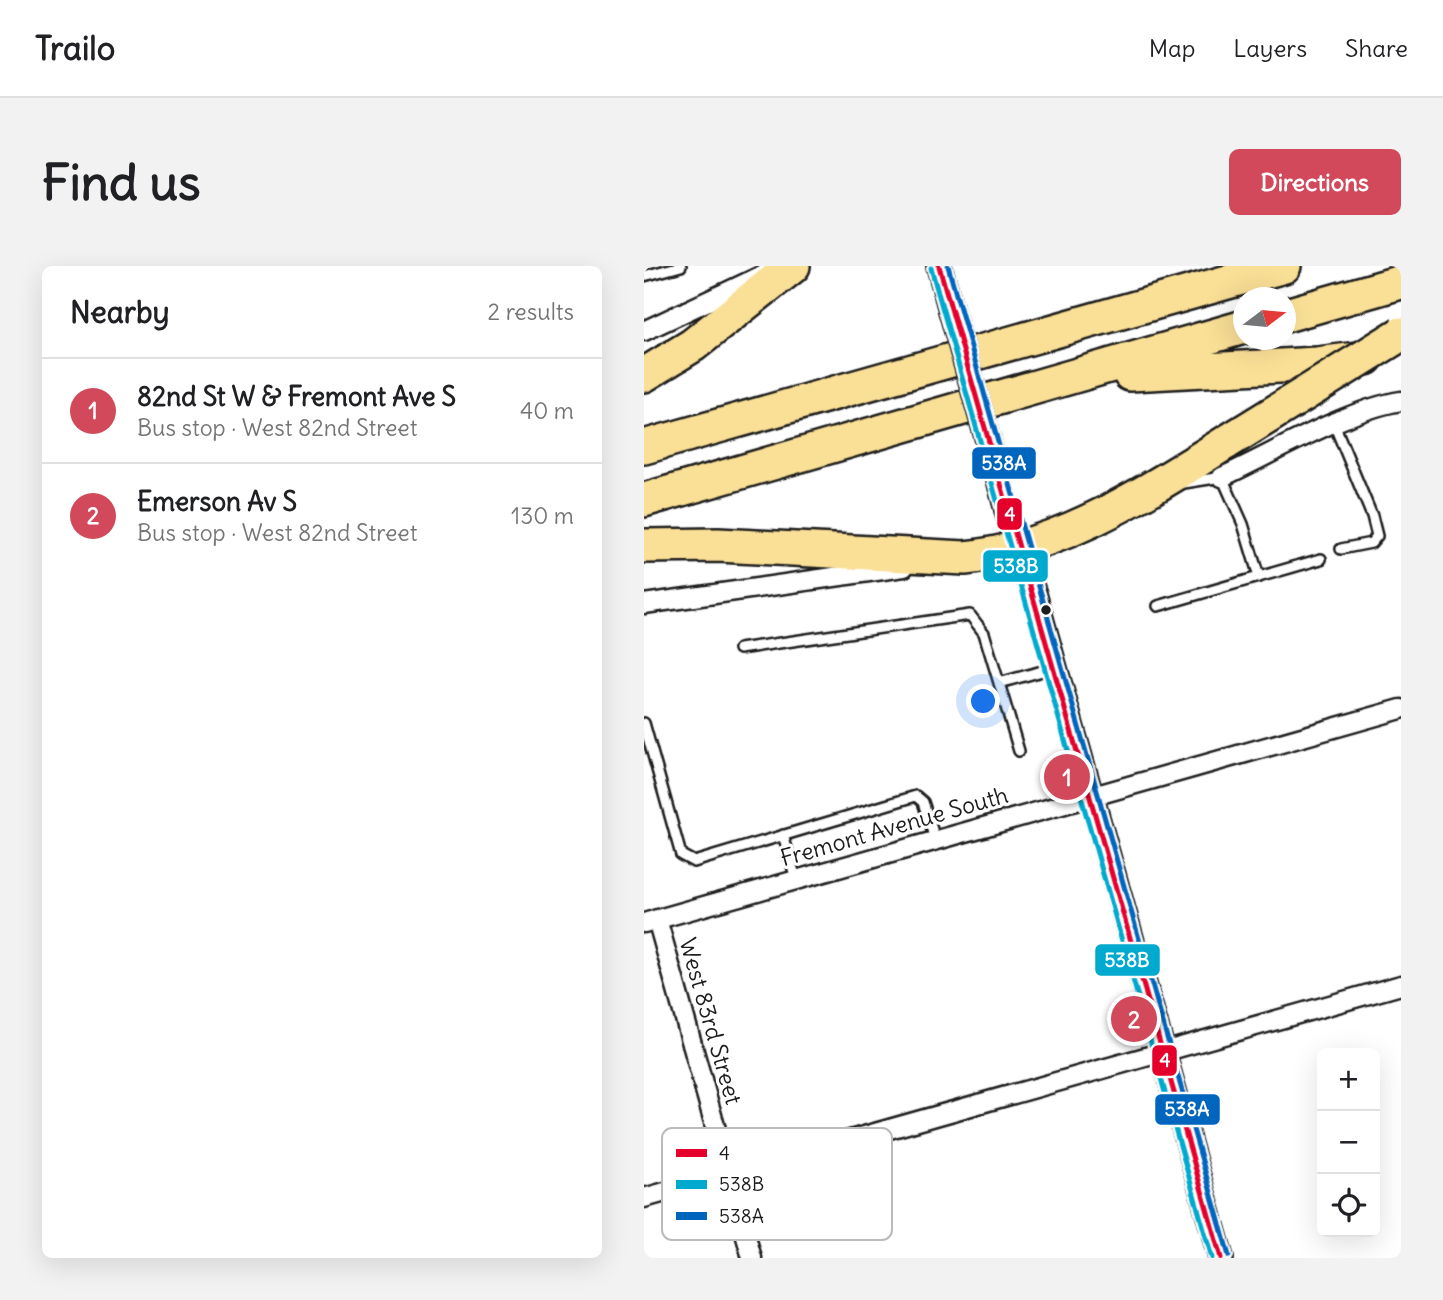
<!DOCTYPE html>
<meta charset="utf-8">
<style>
:root{--surface:#fff;--page:#f2f2f2;--text:#202124;--muted:#757577;--line:#e0e0e0;--accent:#d1495b}
body{margin:0;font-family:Delius,sans-serif;background:var(--page);color:var(--text)}
.controls{position:absolute;right:21px;bottom:21px;display:grid;overflow:hidden;border-radius:10px;box-shadow:0 7px 28px #0002}
.controls button{width:63px;height:63px;display:grid;place-items:center;padding:0;border:0;border-bottom:2px solid var(--line);background:var(--surface);color:var(--text);font:35px sans-serif}
.compass{position:absolute;left:589px;top:21px;width:63px;height:63px;border-radius:50%;background:var(--surface);box-shadow:0 7px 28px #0002;rotate:74deg}
.you{position:absolute;left:340px;top:436px;width:24px;height:24px;margin:-18px;border:5px solid #fff;border-radius:50%;background:#1a73e8;box-shadow:0 0 0 10px #1a73e833}
.badge{display:grid;place-items:center;width:46px;height:46px;border-radius:50%;background:var(--accent);color:#fff;font-size:23px;font-weight:700}
.pin{position:absolute;translate:-50% -50%;border:4px solid #fff;box-shadow:0 2px 7px #0006}
.list{margin:0;padding:0;list-style:none}
h2{display:flex;justify-content:space-between;align-items:center;height:91px;margin:0;padding:0 28px;font-size:30px}
h2 small{font-size:23px;font-weight:400;color:var(--muted)}
.list li{display:grid;grid-template-columns:46px 1fr auto;gap:21px;align-items:center;box-sizing:border-box;height:105px;padding:0 28px;border-top:2px solid var(--line)}
.list b{display:block;font-size:26px;white-space:nowrap}
.list p{margin:0;font-size:23px;white-space:nowrap;color:var(--muted)}
.list em{font-size:23px;font-style:normal;color:var(--muted)}
.icon{flex:none;width:38px;height:38px;fill:none;stroke:currentColor;stroke-width:2;stroke-linecap:round;stroke-linejoin:round}
.map{position:relative;flex:none;width:757px;height:992px;overflow:hidden;border-radius:10px}
header{display:flex;align-items:center;gap:42px;box-sizing:border-box;height:98px;padding:0 35px;background:var(--surface);border-bottom:2px solid var(--line)}
header strong{font-size:33px}
nav{display:flex;gap:38px;margin-inline-start:auto;font-size:24px}
.intro{display:flex;align-items:center;justify-content:space-between;box-sizing:border-box;height:168px;padding:0 42px}
h1{margin:0;font-size:49px}
.button{padding:18px 32px;border-radius:10px;background:var(--accent);color:#fff;font-size:24px;font-weight:700}
main{display:flex;gap:42px;padding:0 42px}
aside{flex:1;background:var(--surface);border-radius:10px;box-shadow:0 7px 28px #0002}
.map>svg:first-child{display:block}
.lines{fill:none;stroke-linecap:round;stroke-linejoin:round}
.service-casing{stroke:#1c1c1c;stroke-width:14}
.minor-casing{stroke:#1c1c1c;stroke-width:23}
.tertiary-casing{stroke:#1c1c1c;stroke-width:28}
.motorway-casing{stroke:#1c1c1c;stroke-width:38}
.service{stroke:#fff;stroke-width:9}
.minor{stroke:#fff;stroke-width:18}
.tertiary{stroke:#fff;stroke-width:23}
.motorway{stroke:#fadf96;stroke-width:33}
.tertiary-bridge-casing{stroke:#1c1c1c;stroke-width:28;stroke-linecap:butt}
.motorway-bridge-casing{stroke:#1c1c1c;stroke-width:38;stroke-linecap:butt}
.tertiary-bridge{stroke:#fff;stroke-width:23}
.motorway-bridge{stroke:#fadf96;stroke-width:33}
.bus-1-casing{stroke:#fff;stroke-width:10}
.bus-2-casing{stroke:#fff;stroke-width:10}
.bus-3-casing{stroke:#fff;stroke-width:10}
.bus-1{stroke:#e4002b;stroke-width:5}
.bus-2{stroke:#00a9ce;stroke-width:5}
.bus-3{stroke:#0065bd;stroke-width:5}
.bus-dot{fill:#1c1c1c;stroke:#fff;stroke-width:2.5}
.labels{text-anchor:middle;dominant-baseline:central;stroke-width:6;stroke-linejoin:round;paint-order:stroke}
.street-label{font-size:23px;fill:#1c1c1c;stroke:#fff}
.key{fill:#fff;stroke:#bbb;stroke-width:2}
.key-label{font-size:19px;fill:#1c1c1c}
.line-badge{stroke:#fff;stroke-width:2.5}
.badge-label{font-size:19px;text-anchor:middle;font-weight:bold;fill:#fff}
</style>
<header>
<strong>Trailo</strong>
<nav><a>Map</a><a>Layers</a><a>Share</a></nav>
</header>
<div class="intro"><h1>Find us</h1><a class="button">Directions</a></div>
<main>
<aside>
<h2>Nearby<small>2 results</small></h2>
<ul class="list">
<li><span class="badge">1</span><div><b>82nd St W &amp; Fremont Ave S</b><p>Bus stop · West 82nd Street</p></div><em>40 m</em></li>
<li><span class="badge">2</span><div><b>Emerson Av S</b><p>Bus stop · West 82nd Street</p></div><em>130 m</em></li>
</ul>
</aside>
<div class="map">
<svg width="757" height="992" viewBox="0 0 757 992">
<rect width="100%" height="100%" fill="#fff"/>
<filter id="ink" filterUnits="userSpaceOnUse"><feTurbulence type="fractalNoise" baseFrequency=".0143" numOctaves="2"/><feDisplacementMap in="SourceGraphic" scale="14" xChannelSelector="R" yChannelSelector="G"/><feConvolveMatrix kernelMatrix="1 2 1 2 8 2 1 2 1" color-interpolation-filters="sRGB"/></filter>
<g filter="url(#ink)">
<g class="lines">
<defs>
<path id="service" d="M0 10 37 0
M690 158 728 250 733 270 727 277 697 283
M540 217 578 211 599 258 615 311
M514 340 677 293
M95 383 326 349 340 367 355 417 409 402
M355 417 375 485
M0 457 37 589 50 596 272 530 279 536 291 573
M139 569 152 613"/>
<path id="minor" d="M0 65 121 8
M578 211C630 187 702 144 757 135
M0 338 260 301
M13 653 108 992
M0 657 757 443
M0 932 757 719"/>
<path id="tertiary" d="M295 0 307 44
M355 213 373 282 390 328 577 992"/>
<path id="motorway" d="M642 49 757 16
M486 108 673 98 722 92
M0 109 49 79 149 0
M0 181 640 0
M0 234 600 61
M0 280 74 279 321 292C418 282 502 226 583 176"/>
</defs>
<use href="#service" class="service-casing"/>
<use href="#minor" class="minor-casing"/>
<use href="#tertiary" class="tertiary-casing"/>
<use href="#motorway" class="motorway-casing"/>
<use href="#service" class="service"/>
<use href="#minor" class="minor"/>
<use href="#tertiary" class="tertiary"/>
<use href="#motorway" class="motorway"/>
<defs>
<path id="tertiary-bridge" d="M307 44 355 213"/>
<path id="motorway-bridge" d="M583 176 757 68"/>
</defs>
<use href="#tertiary-bridge" class="tertiary-bridge-casing"/>
<use href="#motorway-bridge" class="motorway-bridge-casing"/>
<use href="#tertiary-bridge" class="tertiary-bridge"/>
<use href="#motorway-bridge" class="motorway-bridge"/>
<defs>
<path id="bus-1" d="M295 0 577 992"/>
<path id="bus-2" d="M287 2 568 992"/>
<path id="bus-3" d="M304 0 585 990"/>
</defs>
<use href="#bus-1" class="bus-1-casing"/>
<use href="#bus-2" class="bus-2-casing"/>
<use href="#bus-3" class="bus-3-casing"/>
<use href="#bus-1" class="bus-1"/>
<use href="#bus-2" class="bus-2"/>
<use href="#bus-3" class="bus-3"/>
</g>
</g>
<circle class="bus-dot" cx="402" cy="344" r="6"/>
<g class="labels">
<g class="street-label">
<text transform="translate(250 560) rotate(-16)">Fremont Avenue South</text>
<text transform="translate(67 755) rotate(74)">West 83rd Street</text>
</g>
</g>
<rect x="18" y="862" width="230" height="112" rx="10" class="key"/>
<rect x="32" y="883" width="31" height="8" fill="#e4002b"/>
<rect x="32" y="914" width="31" height="9" fill="#00a9ce"/>
<rect x="32" y="946" width="31" height="8" fill="#0065bd"/>
<g class="key-label">
<text x="75" y="894">4</text>
<text x="75" y="925">538B</text>
<text x="75" y="957">538A</text>
</g>
<g class="line-badge">
<rect x="327" y="180" width="66" height="34" rx="7" fill="#0065bd"/>
<rect x="352" y="231" width="27" height="34" rx="7" fill="#e4002b"/>
<rect x="338" y="283" width="67" height="34" rx="7" fill="#00a9ce"/>
<rect x="450" y="677" width="67" height="34" rx="7" fill="#00a9ce"/>
<rect x="507" y="778" width="27" height="33" rx="7" fill="#e4002b"/>
<rect x="510" y="827" width="67" height="33" rx="7" fill="#0065bd"/>
</g>
<g class="badge-label">
<text x="360" y="204">538A</text>
<text x="366" y="255">4</text>
<text x="372" y="307">538B</text>
<text x="483" y="701">538B</text>
<text x="521" y="801">4</text>
<text x="543" y="850">538A</text>
</g>
</svg>
<div class="controls">
<button>+</button>
<button>−</button>
<button><svg class="icon" aria-label="locate" viewBox="0 0 24 24"><circle cx="12" cy="12" r="6"/><path d="M12 2v4M12 18v4M2 12h4M18 12h4"/></svg></button>
</div>
<svg class="compass" viewBox="-18 -18 36 36"><path d="M0-13l5 13h-10z" fill="#e53935"/><path d="M0 13l5-13h-10z" fill="#757577"/></svg>
<div class="you"></div>
<div class="pin badge" style="left:423px;top:511px">1</div>
<div class="pin badge" style="left:490px;top:753px">2</div>
</div>
</main>
